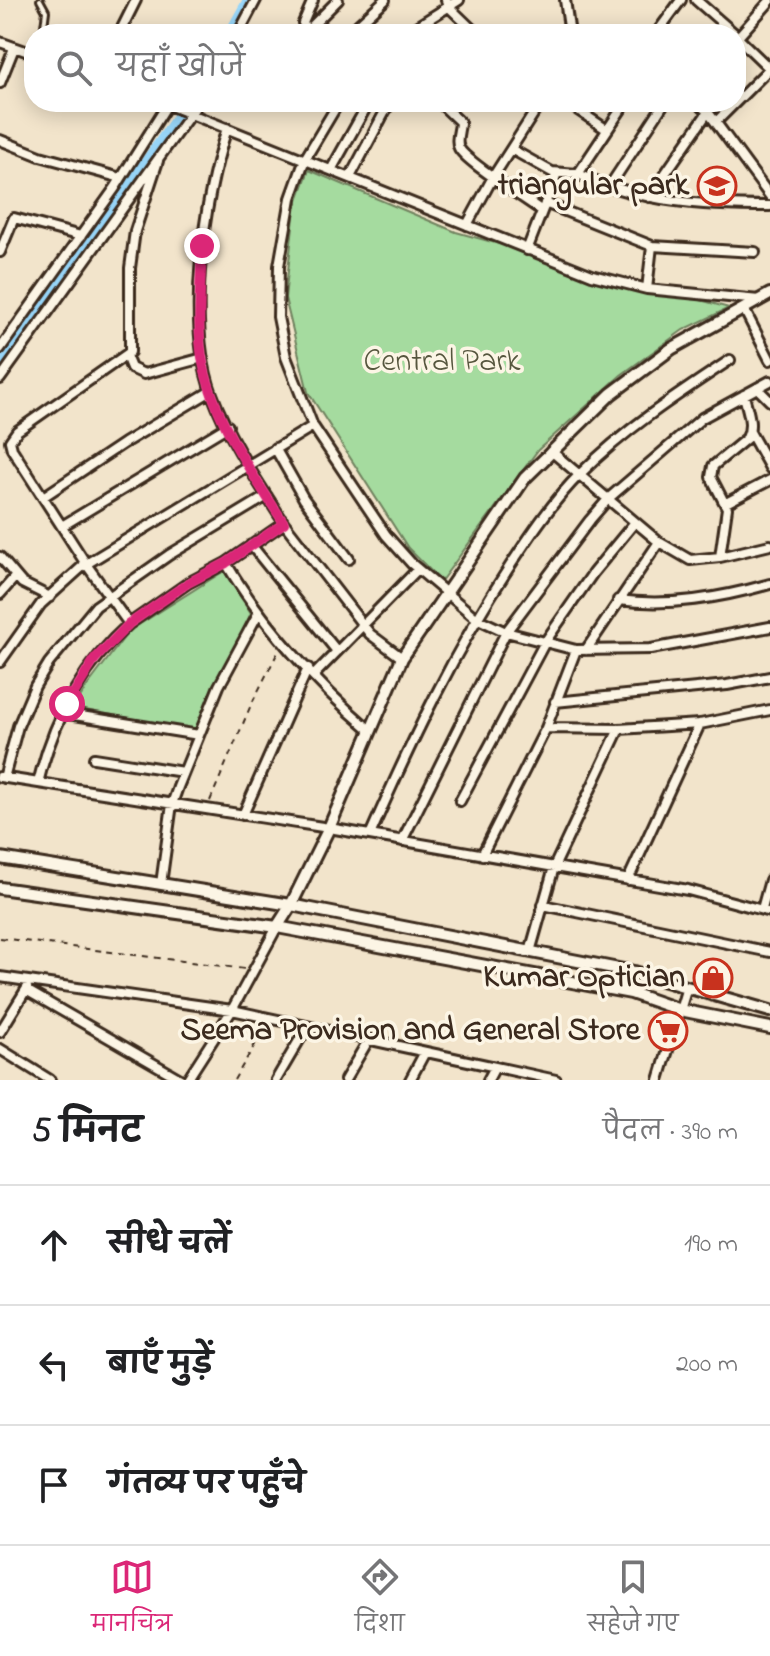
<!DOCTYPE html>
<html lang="hi">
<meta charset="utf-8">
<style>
:root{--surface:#fff;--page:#f2f2f2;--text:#202124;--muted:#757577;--line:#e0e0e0;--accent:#db2777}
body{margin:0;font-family:"Indie Flower","Playpen Sans Deva",sans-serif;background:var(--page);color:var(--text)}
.stop{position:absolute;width:24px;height:24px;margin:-18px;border:6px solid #db2777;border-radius:50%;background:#fff}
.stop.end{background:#db2777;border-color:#fff;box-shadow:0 2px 8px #0008}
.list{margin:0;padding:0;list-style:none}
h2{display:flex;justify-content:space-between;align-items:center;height:104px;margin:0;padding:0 32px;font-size:34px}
h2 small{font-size:26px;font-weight:400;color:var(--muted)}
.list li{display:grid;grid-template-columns:52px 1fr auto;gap:24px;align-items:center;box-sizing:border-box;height:120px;padding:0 32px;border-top:2px solid var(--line)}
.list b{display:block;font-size:30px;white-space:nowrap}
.list em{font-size:26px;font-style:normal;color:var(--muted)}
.icon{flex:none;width:44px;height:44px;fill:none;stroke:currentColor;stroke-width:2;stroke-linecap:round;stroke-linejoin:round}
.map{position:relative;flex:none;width:770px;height:1080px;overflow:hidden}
.search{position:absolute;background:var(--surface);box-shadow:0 4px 20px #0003;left:24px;right:24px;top:24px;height:88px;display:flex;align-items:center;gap:20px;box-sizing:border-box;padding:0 28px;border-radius:32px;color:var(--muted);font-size:30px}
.sheet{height:464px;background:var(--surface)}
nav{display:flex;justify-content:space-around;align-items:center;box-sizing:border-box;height:112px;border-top:2px solid var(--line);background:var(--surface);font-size:22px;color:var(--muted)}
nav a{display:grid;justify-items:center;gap:4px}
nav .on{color:var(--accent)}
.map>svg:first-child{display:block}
.green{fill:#a5db9f;stroke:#70825e;stroke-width:2}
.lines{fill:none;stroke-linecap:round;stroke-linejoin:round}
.canal{stroke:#97d5f8;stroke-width:10}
.service-casing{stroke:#3b2a1e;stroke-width:10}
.minor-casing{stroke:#3b2a1e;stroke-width:14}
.tertiary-casing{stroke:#3b2a1e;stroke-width:16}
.path{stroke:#3b2a1e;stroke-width:2;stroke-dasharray:6 6;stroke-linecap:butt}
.service{stroke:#fcf5e5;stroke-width:4}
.minor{stroke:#fcf5e5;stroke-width:8}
.tertiary{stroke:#fcf5e5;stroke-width:10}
.route{stroke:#db2777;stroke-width:10}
.labels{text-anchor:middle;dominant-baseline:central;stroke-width:7;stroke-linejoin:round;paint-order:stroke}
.poi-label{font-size:32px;font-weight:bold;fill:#3b2a1e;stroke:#fcf5e5;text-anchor:end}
.park-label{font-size:32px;fill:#56563e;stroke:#fcf5e5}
</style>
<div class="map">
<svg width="770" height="1080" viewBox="0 0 770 1080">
<rect width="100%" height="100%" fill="#f2e4cb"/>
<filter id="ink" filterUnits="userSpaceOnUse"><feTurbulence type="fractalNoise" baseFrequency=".0125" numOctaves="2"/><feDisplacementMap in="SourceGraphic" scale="16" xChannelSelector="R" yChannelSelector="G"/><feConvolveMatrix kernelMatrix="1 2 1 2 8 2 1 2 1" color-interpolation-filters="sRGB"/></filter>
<g filter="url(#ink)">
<path class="green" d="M309 170 456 232 729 308 683 330 621 375 538 450 441 581 408 548 308 392 285 298 295 208Z
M224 571 251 613 195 730 74 708 85 689 129 631Z"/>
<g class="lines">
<path class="canal" d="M229 34 248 0
M0 366 188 102"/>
<defs>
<path id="service" d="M40 0 46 11 43 34"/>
<path id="minor" d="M313 0 303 23 306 29 310 28 338 0
M446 0 448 6 477 34
M565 0 570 34
M696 0 735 34
M119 34 136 0
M238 34 256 0
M348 34 385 0
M405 34 459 0
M656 34 681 0
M736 36 770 69
M738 37 770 1
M0 42 34 54
M0 83 14 48
M161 102 592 275 647 289 759 300
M339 102 305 159 291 198 279 266 278 317 286 357 313 426 386 535 412 564 476 618 506 632 576 650 651 649 770 627
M439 102 460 122C460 130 455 140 459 148 465 161 527 200 542 211
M566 102 606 129
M626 102 578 174C641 202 702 206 770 206
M697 102 708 112 770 196
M716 122 770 68
M227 128C204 200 185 322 212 394 229 440 258 482 284 523L226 563C260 621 318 686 369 729
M0 140 40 156 121 178
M511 149 552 172 578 174
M158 161 135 231 130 268V352L17 431 10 441 12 449 86 564 129 624 188 583 226 563
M331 170 369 102
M350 177 390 102
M609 187 665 102
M649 197 708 112
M545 203 652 246
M467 225 493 177 541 102
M527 250 557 173
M0 252 14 218 81 236
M647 289 652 246 755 252
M744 309 770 360
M0 349 115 188 167 105
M126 356 131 368 144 374 203 358
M0 379 199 102
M757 388 770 401
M750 432 770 468
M275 448 304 499 349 559
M551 451 659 542 690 560 720 557 770 545
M43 497 124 443 211 391
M726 503 770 480
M284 523 370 634 402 658
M62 526 228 426
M251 545 336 650
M0 557 22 583 50 597
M720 557 727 508 711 477 713 466 747 438C754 424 747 410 744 395
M0 594 15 577
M618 600C669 607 720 598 770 584
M586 650 659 542
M0 662 41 604 83 566 313 426
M314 675 418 569
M555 702 727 685 770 677
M62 713 199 735
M546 728 576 650
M94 758 183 772
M0 777 329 828 688 890 770 912
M4 778 18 726 35 686 49 663 96 606 169 555 267 496
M38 783C53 721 81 667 129 624
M460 801 545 642 593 573 635 522
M243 815 308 668
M370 835C411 742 454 651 510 566 531 534 553 501 580 474 625 429 677 395 730 360
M402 841 506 632 590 520 609 498 702 418 770 381
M482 855 546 728 619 729 700 724 770 710
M628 880 700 724
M161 884 172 804 178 787 219 686 259 612
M543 905 770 952
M762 909 770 880
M530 952 554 867 619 729
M0 977 232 1010 556 1080
M26 990 182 1080
M0 1032 27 988
M0 1049 50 1080
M187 1080 232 1010 277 927
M276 1080 307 1027
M345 1080 369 1039
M410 1080 425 1052
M488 1080 495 1067
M659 1080 687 987"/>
<path id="tertiary" d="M0 858 291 905 634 972 770 1011
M0 888 277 927 631 993 680 1010 770 1028
M277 927 291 905 329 828 402 658 525 478 611 394 671 349 770 294"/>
</defs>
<use href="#service" class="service-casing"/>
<use href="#minor" class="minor-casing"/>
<use href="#tertiary" class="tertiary-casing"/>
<path class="path" d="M210 801 251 705 279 650
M0 938 245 969
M234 1080 266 1026"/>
<use href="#service" class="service"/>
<use href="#minor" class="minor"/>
<use href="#tertiary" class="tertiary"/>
</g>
</g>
<g class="lines" filter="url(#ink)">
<path class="route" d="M67 704 95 659 129 624 188 583 226 563 284 523C253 475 215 421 203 363 196 326 201 284 202 246"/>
</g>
<defs>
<symbol id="school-ring" viewBox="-11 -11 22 22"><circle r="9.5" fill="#fcf5e5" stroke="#c8321e" stroke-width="1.5"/><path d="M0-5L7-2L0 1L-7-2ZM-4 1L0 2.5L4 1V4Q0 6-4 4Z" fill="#c8321e"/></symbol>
<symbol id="shop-ring" viewBox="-11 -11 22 22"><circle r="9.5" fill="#fcf5e5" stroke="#c8321e" stroke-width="1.5"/><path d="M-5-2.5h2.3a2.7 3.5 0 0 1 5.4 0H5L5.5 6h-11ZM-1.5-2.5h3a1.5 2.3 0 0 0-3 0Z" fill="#c8321e"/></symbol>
<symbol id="supermarket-ring" viewBox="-11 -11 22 22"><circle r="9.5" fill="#fcf5e5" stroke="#c8321e" stroke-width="1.5"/><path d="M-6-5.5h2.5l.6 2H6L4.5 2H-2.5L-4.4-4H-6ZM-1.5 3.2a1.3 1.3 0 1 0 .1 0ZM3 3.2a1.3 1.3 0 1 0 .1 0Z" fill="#c8321e"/></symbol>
</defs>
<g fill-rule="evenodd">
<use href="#school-ring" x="695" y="164" width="44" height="44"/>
<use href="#shop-ring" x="691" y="956" width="44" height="44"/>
<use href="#supermarket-ring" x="646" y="1009" width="44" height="44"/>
</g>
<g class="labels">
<g class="poi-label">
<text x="689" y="186">triangular park</text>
<text x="685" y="978">Kumar Optician</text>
<text x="640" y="1031">Seema Provision and General Store</text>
</g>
<g class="park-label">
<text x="442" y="362">Central Park</text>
</g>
</g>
</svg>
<div class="stop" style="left:67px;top:704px"></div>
<div class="stop end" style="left:202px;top:246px"></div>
<div class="search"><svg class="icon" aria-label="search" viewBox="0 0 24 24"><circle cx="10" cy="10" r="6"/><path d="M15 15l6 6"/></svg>यहाँ खोजें</div>
</div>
<section class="sheet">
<h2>5 मिनट<small>पैदल · 390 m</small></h2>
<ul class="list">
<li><svg class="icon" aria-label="ahead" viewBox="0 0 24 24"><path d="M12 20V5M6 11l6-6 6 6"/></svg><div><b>सीधे चलें</b></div><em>190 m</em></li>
<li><svg class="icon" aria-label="left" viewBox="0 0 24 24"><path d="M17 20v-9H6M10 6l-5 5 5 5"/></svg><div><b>बाएँ मुड़ें</b></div><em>200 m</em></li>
<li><svg class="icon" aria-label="arrive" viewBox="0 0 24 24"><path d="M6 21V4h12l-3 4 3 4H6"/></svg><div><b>गंतव्य पर पहुँचे</b></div></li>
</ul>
</section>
<nav>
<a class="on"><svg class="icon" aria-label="map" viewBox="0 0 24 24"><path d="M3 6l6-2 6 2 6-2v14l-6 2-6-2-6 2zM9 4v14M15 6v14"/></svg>मानचित्र</a>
<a><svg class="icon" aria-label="directions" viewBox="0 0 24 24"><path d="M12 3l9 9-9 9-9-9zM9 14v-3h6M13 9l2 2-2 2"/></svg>दिशा</a>
<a><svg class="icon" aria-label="saved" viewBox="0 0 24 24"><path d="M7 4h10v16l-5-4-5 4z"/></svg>सहेजे गए</a>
</nav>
